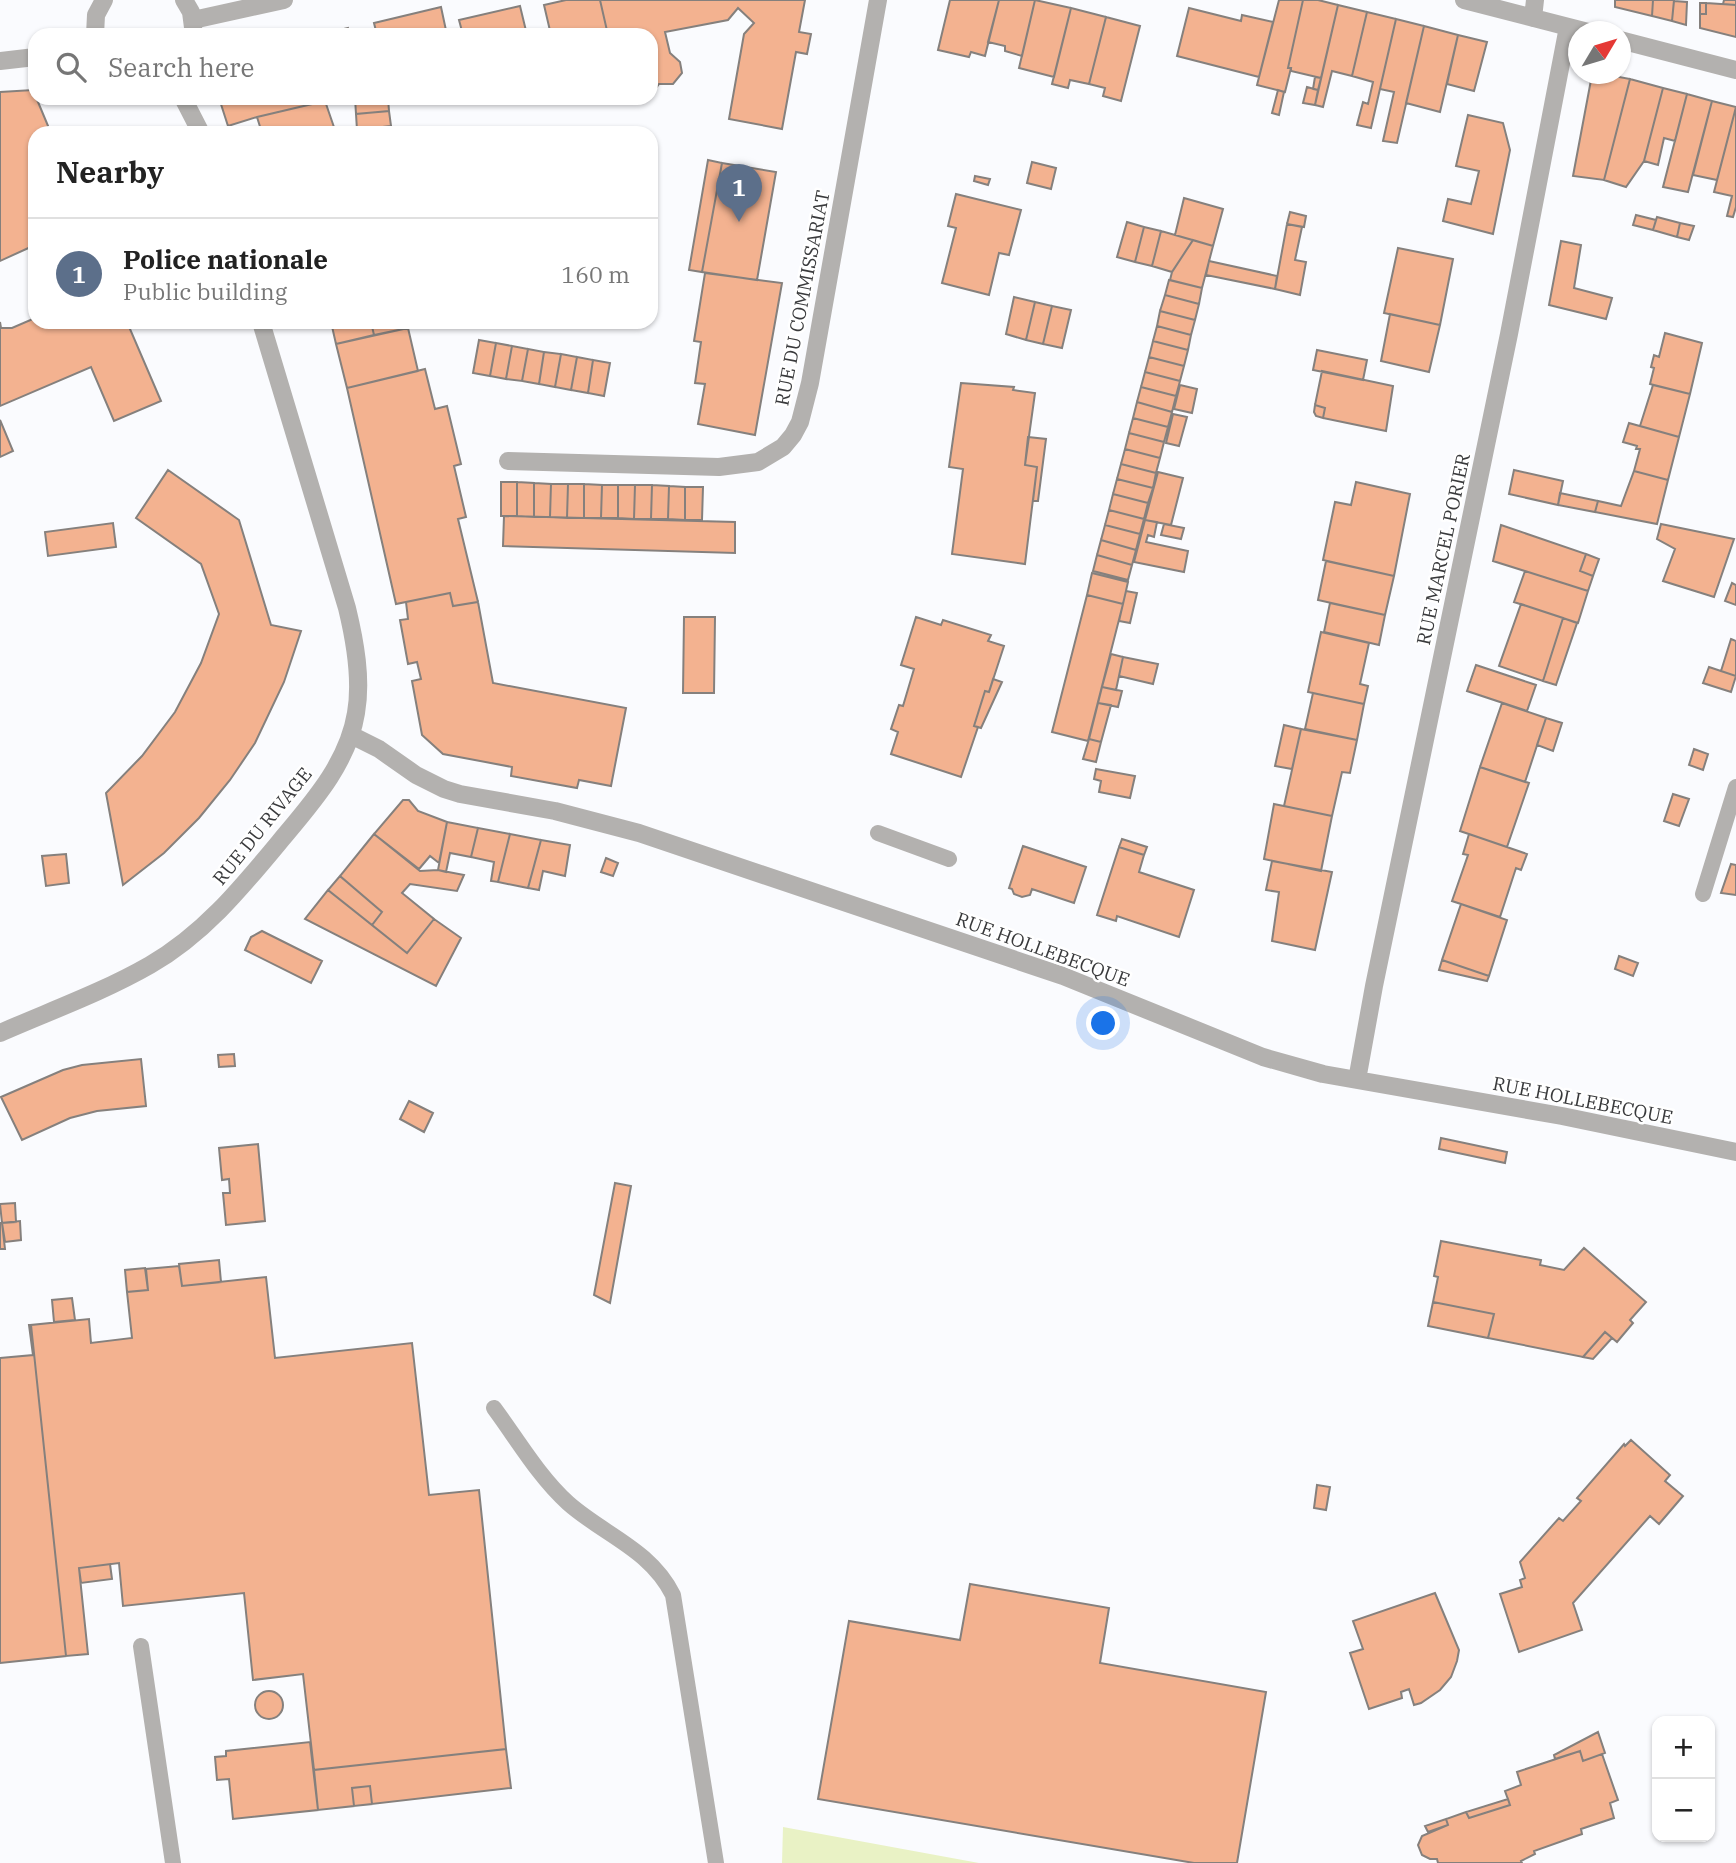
<!DOCTYPE html>
<meta charset="utf-8">
<style>
:root{--surface:#fff;--page:#f6f6f6;--text:#222;--muted:#767676;--line:#e0e0e0;--accent:#db2777}
body{margin:0;font-family:"IBM Plex Serif",serif;background:var(--page);color:var(--text)}
.controls{position:absolute;right:21px;bottom:21px;display:grid;overflow:hidden;border-radius:14px;box-shadow:0 2px 5px #0004}
.controls button{width:63px;height:63px;display:grid;place-items:center;padding:0;border:0;border-bottom:2px solid var(--line);background:var(--surface);color:var(--text);font:35px sans-serif}
.compass{position:absolute;left:1568px;top:21px;width:63px;height:63px;border-radius:50%;background:var(--surface);box-shadow:0 2px 5px #0004;rotate:52deg}
.you{position:absolute;left:1104px;top:1024px;width:24px;height:24px;margin:-18px;border:5px solid #fff;border-radius:50%;background:#1a73e8;box-shadow:0 0 0 10px #1a73e833}
.badge{display:grid;place-items:center;width:46px;height:46px;border-radius:50%;background:var(--accent);color:#fff;font-size:23px;font-weight:700}
.pin{position:absolute;translate:-50% -58px;filter:drop-shadow(0 2px 4px #0008)}
.pin::after{content:'';position:absolute;top:37px;width:24px;height:21px;background:inherit;clip-path:polygon(0 0,100% 0,50% 100%)}
.list{margin:0;padding:0;list-style:none}
h2{display:flex;justify-content:space-between;align-items:center;height:91px;margin:0;padding:0 28px;font-size:30px}
h2 small{font-size:23px;font-weight:400;color:var(--muted)}
.list li{display:grid;grid-template-columns:46px 1fr auto;gap:21px;align-items:center;box-sizing:border-box;height:112px;padding:0 28px;border-top:2px solid var(--line)}
.list b{display:block;font-size:26px;white-space:nowrap}
.list p{margin:0;font-size:23px;white-space:nowrap;color:var(--muted)}
.list em{font-size:23px;font-style:normal;color:var(--muted)}
.icon{flex:none;width:38px;height:38px;fill:none;stroke:currentColor;stroke-width:2;stroke-linecap:round;stroke-linejoin:round}
.map{position:relative;flex:none;width:1736px;height:1863px;overflow:hidden}
.search{position:absolute;background:var(--surface);box-shadow:0 2px 5px #0004;left:28px;top:28px;width:630px;height:77px;display:flex;align-items:center;gap:18px;box-sizing:border-box;padding:0 24px;border-radius:21px;color:var(--muted);font-size:26px}
.panel{position:absolute;background:var(--surface);box-shadow:0 2px 5px #0004;left:28px;top:126px;width:630px;height:203px;border-radius:21px}
.map>svg:first-child{display:block}
.green{fill:#e9f2c5}
.building{fill:#f3b290;stroke:#85807d;stroke-width:2}
.lines{fill:none;stroke-linecap:round;stroke-linejoin:round}
.lane{stroke:#b3b1af;stroke-width:16}
.street{stroke:#b3b1af;stroke-width:18}
.labels{text-anchor:middle;dominant-baseline:central;stroke-width:5;stroke-linejoin:round;paint-order:stroke}
.street-label{font-size:19px;fill:#393a3c;stroke:#fff}
</style>
<div class="map">
<svg width="1736" height="1863" viewBox="0 0 1736 1863">
<rect width="100%" height="100%" fill="#fafbfe"/>
<path class="green" d="M783 1827 979 1863H782Z"/>
<path class="building" d="M566 0H600L608 35H551L544 5Z
M600 0H805L799 32 811 34 807 54 796 52 782 129 729 119 744 34 754 23 738 8 728 20 665 32 670 53 680 62 682 73 673 84H659L656 88 651 89V35H608Z
M950 0H999L985 56 971 52 969 57 938 50Z
M999 0H1035L1022 56 1005 51V46L988 42Z
M1035 0 1071 8 1054 77 1019 68Z
M1279 0H1303L1288 68H1291L1285 92 1257 85Z
M1303 0H1318L1338 5 1321 78 1291 71V68H1288Z
M1615 0H1653L1652 16 1615 7Z
M1653 0H1674L1672 21 1652 16Z
M1724 0H1736V5L1723 4Z
M1674 1 1687 2 1686 25 1672 21Z
M1700 3H1706V14H1700Z
M1706 3 1736 5V37L1700 28V14H1706Z
M1338 5 1367 12 1352 76 1332 71 1323 107 1315 105Z
M520 6 527 35H463L459 20Z
M441 7 447 35H377L374 23Z
M1071 8 1106 17 1089 84 1070 80 1068 88 1052 84Z
M1189 8 1241 21 1242 15 1273 22 1259 77 1177 56Z
M1367 12 1396 19 1371 128 1357 125 1363 102 1368 104 1373 82 1352 76Z
M1106 17 1140 26 1121 101 1103 96 1105 88 1089 84Z
M1396 19 1424 26 1397 143 1383 141 1394 92 1380 89Z
M1424 26 1458 35 1440 112 1406 103Z
M348 28 350 35H319Z
M1458 35 1487 42 1474 91 1447 84Z
M1603 74 1630 79 1604 180 1573 176 1591 80Z
M1315 77 1321 78 1318 90 1313 89Z
M1630 79 1663 88 1644 161 1626 187 1604 180Z
M1307 87 1318 90 1315 105 1303 103Z
M1663 88 1687 94 1675 141 1664 138 1658 165 1644 161Z
M33 90 51 133H35V245L0 261V92Z
M1278 90 1284 92 1279 115 1272 113Z
M1687 94 1712 101 1688 192 1663 187Z
M219 98H354L325 101 257 117 228 126Z
M355 98H388L389 111 356 114Z
M520 98H541L521 103Z
M325 101 336 133H262L257 117Z
M1712 101 1736 107 1717 180 1693 175Z
M1736 107V207L1733 217 1727 216 1732 196 1714 192Z
M389 111 391 126 357 130 356 114Z
M1468 115 1503 123 1510 150 1493 234 1443 221 1448 199 1471 204 1479 171 1456 166Z
M391 126V133H358L357 130Z
M708 160 722 163 702 272 689 270Z
M1032 162 1056 168 1051 189 1027 183Z
M722 163 776 172 757 280 702 272Z
M975 176 990 179 988 185 974 181Z
M956 194 1021 210 1009 255 999 253 989 295 942 283 956 228 948 226Z
M1184 198 1223 209 1213 246 1175 235Z
M1290 212 1306 216 1304 227 1287 224Z
M1636 215 1656 220 1653 230 1633 225Z
M1657 217 1680 223 1677 237 1653 230Z
M1127 222 1144 227 1135 262 1117 257Z
M1680 223 1694 226 1689 240 1677 237Z
M1287 224 1302 227 1295 260 1306 262 1300 295 1275 289Z
M1144 227 1161 231 1152 266 1135 262Z
M1161 231 1193 240 1172 272 1152 266Z
M1193 240 1213 246 1202 288 1170 280 1172 272Z
M1561 241 1581 245 1574 288 1612 298 1606 319 1549 305Z
M1398 248 1453 259 1440 325 1384 313Z
M1209 261 1277 276 1275 289 1206 275Z
M705 273 782 283 755 435 698 424 705 384 695 383 701 342 694 341Z
M1169 280 1202 288 1199 304 1165 295Z
M1165 295 1199 304 1195 320 1160 311Z
M1014 297 1035 302 1026 340 1006 334Z
M1035 302 1052 306 1043 344 1026 340Z
M1052 306 1071 310 1062 348 1043 344Z
M1160 311 1195 320 1191 335 1157 326Z
M1390 314 1440 325 1429 372 1381 361Z
M35 318V322H127L161 401 114 421 91 367 0 406V322L1 328H12Z
M331 322H371L374 335 336 344Z
M371 322H406L408 328 374 335Z
M1157 326 1191 335 1188 350 1153 341Z
M408 328 418 371 347 388 336 344Z
M1665 333 1702 343 1690 394 1650 384 1654 368 1651 367 1654 355 1659 357Z
M479 340 496 343 490 376 473 373Z
M1153 341 1188 350 1184 366 1149 357Z
M496 343 512 346 506 379 490 376Z
M512 346 528 349 522 381 506 379Z
M528 349 544 352 539 384 522 381Z
M1317 350 1367 360 1363 380 1313 370Z
M544 352 561 354 555 387 539 384Z
M561 354 577 357 571 390 555 387Z
M577 357 593 360 588 393 571 390Z
M1149 357 1184 366 1180 381 1145 372Z
M593 360 610 363 604 396 588 393Z
M425 369 435 409 447 406 461 464 454 466 466 517 458 519 478 602 453 606 450 593 396 604 347 388Z
M1322 371 1393 386 1386 431 1323 418 1325 408 1315 405Z
M1145 372 1180 381 1176 396 1141 387Z
M961 383 1014 387 1013 390 1035 393 1025 465 1037 467 1025 564 952 554 963 469 949 467Z
M1180 385 1197 389 1192 413 1174 409Z
M1653 385 1690 394 1679 437 1640 426Z
M1141 387 1176 396 1172 412 1137 402Z
M1137 402 1172 412 1168 427 1133 418Z
M1315 405 1325 408 1323 418 1316 416 1314 412Z
M1173 414 1187 417 1179 446 1166 443Z
M1133 418 1168 427 1164 442 1129 433Z
M0 420 13 451 0 457Z
M1629 423 1679 437 1668 480 1634 471 1640 449H1636L1637 446 1623 442Z
M1129 433 1164 442 1160 458 1125 449Z
M1028 437 1046 439 1038 501H1033L1037 467 1025 465Z
M1125 449 1160 458 1156 473 1121 464Z
M1121 464 1156 473 1153 488 1117 479Z
M168 470 239 520 271 625 301 631 284 682 255 743 230 780 199 818 164 853 123 885 106 793 142 756 175 712 201 663 219 614 201 564 136 518Z
M1514 470 1563 481 1558 505 1509 494Z
M1634 471 1668 480 1657 524 1595 512 1598 501 1621 506Z
M1158 472 1183 478 1171 525 1145 520Z
M1117 479 1153 488 1148 503 1113 494Z
M501 482H517V516H501Z
M517 482 534 483V517L517 516Z
M1356 482 1410 494 1394 576 1323 560 1335 502 1351 505Z
M534 483 551 484 550 517H534Z
M551 484H568L567 518 550 517Z
M568 484H584V518H567Z
M584 484 602 485 601 518H584Z
M602 485H618V518H601Z
M618 485H635L634 519 618 518Z
M635 485H652L651 519H634Z
M652 485 669 486 668 519H651Z
M669 486 685 487V520L668 519Z
M685 487H703L702 520H685Z
M1560 493 1598 501 1595 512 1558 505Z
M1113 494 1148 503 1144 519 1109 510Z
M1109 510 1144 519 1140 534 1105 525Z
M504 516 735 522V553L503 546Z
M1145 520 1157 522 1154 537 1148 535 1146 542 1188 551 1184 572 1134 562Z
M113 523 116 547 48 556 45 532Z
M1164 524 1184 528 1181 539 1161 535Z
M1661 524 1734 539 1714 597 1663 581 1675 549 1657 539Z
M1105 525 1140 534 1136 550 1101 540Z
M1501 525 1586 554 1580 571 1593 576 1588 591 1493 561Z
M1101 540 1136 550 1132 565 1097 555Z
M1586 554 1599 559 1593 576 1580 571Z
M1097 555 1132 565 1128 580 1093 571Z
M1326 561 1394 576 1385 615 1318 600Z
M1525 571 1588 591 1578 623 1514 602Z
M1092 573 1128 582 1123 604 1087 595Z
M1732 583 1736 585V605L1725 601Z
M1126 591 1137 593 1130 623 1119 621Z
M450 593 453 606 478 602 493 683 626 708 611 786 579 780 577 788 511 776 512 767 443 754 422 735 412 681 421 679 417 662 408 664 400 620 408 619 406 602Z
M1087 595 1123 604 1088 741 1052 732Z
M1330 603 1385 615 1379 645 1324 632Z
M1521 604 1563 618 1543 681 1499 666Z
M684 617H715L714 693H683Z
M916 617 941 625 943 620 991 635 988 641 1004 646 989 692 985 691 974 726 978 727 961 777 891 754 898 732 891 729 899 705 903 706 914 669 901 665Z
M1563 618 1577 623 1556 685 1543 681Z
M1321 632 1369 643 1360 684 1368 686 1364 704 1308 692Z
M1731 639 1736 641V676L1721 671Z
M1111 654 1123 657 1116 690 1102 687Z
M1123 657 1158 664 1153 684 1119 676Z
M1476 665 1536 685 1527 711 1467 691Z
M1709 667 1736 676 1731 692 1703 683Z
M993 679 1002 682 981 728 974 726 985 691 989 692Z
M1102 687 1122 691 1118 707 1098 703Z
M1313 693 1364 704 1357 740 1305 729Z
M1098 703 1111 705 1101 742 1089 739Z
M1502 703 1546 718 1525 782 1480 767Z
M1546 718 1562 723 1553 751 1537 745Z
M1284 725 1301 729 1292 769 1275 766Z
M1301 729 1357 740 1350 773 1342 772 1332 816 1284 806Z
M1089 739 1101 742 1096 762 1083 759Z
M1694 749 1708 754 1703 770 1689 765Z
M1480 767 1529 783 1507 847 1460 831Z
M1096 769 1135 776 1130 798 1099 792 1101 781 1094 779Z
M1673 794 1689 799 1679 826 1664 821Z
M403 800H409L418 811 447 822 439 863 430 856 419 869 374 834Z
M1274 804 1332 816 1321 871 1264 859Z
M447 822 478 828 471 857 450 853 446 872 438 870Z
M478 828 510 834 498 882 491 881 494 862 471 857Z
M374 834 420 871 438 870 464 875 457 891 410 884 402 893 434 919 407 953 372 925 382 912 340 876Z
M510 834 541 840 528 888 498 882Z
M1469 834 1527 854 1521 870 1516 868 1500 917 1452 901 1468 855 1463 854Z
M1122 839 1147 847 1144 855 1119 847Z
M541 840 570 845 565 876 543 871 539 890 528 888Z
M1023 846 1086 867 1074 903 1032 889 1030 895 1022 897 1014 894 1012 889 1009 888Z
M1119 847 1144 855 1139 872 1194 890 1179 937 1117 916 1116 921 1097 915Z
M66 854 69 883 46 886 42 856Z
M606 858 618 863 613 876 601 872Z
M1272 861 1332 872 1315 950 1272 941 1279 892 1266 890Z
M1731 864 1736 865V895L1721 893Z
M340 876 382 912 372 925 328 890Z
M328 890 407 953 434 919 461 938 436 986 305 919Z
M1461 904 1507 920 1489 976 1442 960Z
M262 931 322 961 311 983 245 950 251 937Z
M1619 956 1638 963 1633 976 1615 969Z
M1442 960 1489 976 1487 981 1439 970Z
M234 1054 235 1066 219 1067 218 1055Z
M141 1059 146 1106 97 1111 70 1118 22 1140 1 1097 63 1070 82 1065Z
M409 1101 433 1113 424 1132 400 1119Z
M1441 1138 1507 1152 1505 1163 1439 1149Z
M258 1144 265 1221 226 1225 223 1193H230L229 1179 222 1180 219 1148Z
M615 1183 631 1186 610 1303 594 1295Z
M15 1203 16 1222 2 1223 0 1204Z
M20 1221 21 1240 5 1242 2 1223Z
M0 1223H2L5 1249H0Z
M1441 1241 1541 1260 1540 1265 1564 1270 1584 1248 1646 1302 1630 1320 1633 1323 1617 1342 1605 1332 1583 1357 1488 1338 1494 1314 1433 1302 1438 1277 1434 1276Z
M219 1260 221 1282 182 1286 179 1264Z
M179 1266 182 1286 266 1277 275 1358 412 1343 429 1495 479 1490 506 1749 314 1770 303 1674 253 1680 244 1593 123 1606 119 1563 79 1568 88 1654 66 1656 31 1325 89 1319 91 1343 132 1338 127 1292 148 1290 146 1269Z
M145 1268 148 1290 127 1292 125 1270Z
M72 1298 75 1320 54 1322 52 1300Z
M1433 1302 1494 1314 1488 1338 1428 1326Z
M29 1325H31L66 1656 0 1663V1358L33 1355Z
M1605 1332 1612 1338 1593 1359 1583 1357Z
M1631 1440 1670 1475 1665 1481 1683 1496 1659 1524 1650 1516 1573 1603 1582 1630 1519 1652 1500 1594 1522 1587 1520 1580 1525 1578 1520 1562 1559 1518 1563 1521 1581 1501 1577 1498 1624 1444 1625 1446Z
M1317 1485 1330 1487 1326 1510 1314 1508Z
M110 1564 112 1579 81 1583 79 1568Z
M970 1584 1109 1608 1100 1663 1266 1692 1237 1863H1194L818 1799 849 1621 960 1640Z
M1435 1593 1459 1650 1457 1661 1451 1677 1440 1690 1421 1703 1414 1705 1409 1689 1401 1692 1402 1698 1369 1709 1350 1653 1363 1649 1353 1621Z
M255 1705a14 14 0 1 1 28 0a14 14 0 1 1-28 0Z
M1598 1732 1605 1753 1583 1761 1580 1751 1555 1759 1554 1755Z
M310 1742 318 1810 233 1819 229 1779 217 1780 215 1757 226 1756V1751Z
M506 1749 511 1788 372 1804 370 1786 352 1788 354 1806 318 1810 314 1770Z
M1580 1751 1583 1761 1602 1754 1618 1800 1610 1803 1614 1818 1581 1829 1582 1834 1534 1851 1535 1854 1521 1861 1522 1863H1438L1437 1859H1430L1422 1855 1418 1845 1422 1836 1448 1825 1446 1819 1466 1812 1469 1818 1510 1805 1505 1791 1521 1785 1517 1772Z
M370 1786 372 1804 354 1806 352 1788Z
M1508 1799 1510 1805 1469 1818 1466 1812Z
M1446 1819 1448 1825 1428 1832 1425 1826Z"/>
<g class="lines">
<path class="lane" d="M878 833 949 859
M1703 894 1736 787
M494 1408C517 1439 539 1477 568 1503 604 1535 650 1549 673 1595L716 1863
M141 1646 173 1863"/>
<path class="street" d="M184 0 191 12 194 35
M1464 0 1588 32
M1533 18 1535 0
M193 20 284 0
M95 35 96 15 104 0
M1620 40 1736 70
M0 61 35 57
M183 98 201 133
M508 461 719 467 758 462 783 447 793 435 800 422 810 383 878 0
M351 735 379 749 416 775 444 789 460 794 555 811 639 833 1063 976 1263 1057 1323 1074 1562 1116 1736 1152
M0 1033C50 1011 103 992 150 965 204 934 242 887 281 840 312 803 348 763 356 713 362 679 355 641 347 608L261 322
M1357 1080 1374 986 1509 334 1568 27"/>
</g>
<g class="labels">
<g class="street-label">
<text transform="translate(802 298) rotate(-79)">RUE DU COMMISSARIAT</text>
<text transform="translate(1443 549) rotate(-78)">RUE MARCEL PORIER</text>
<text transform="translate(262 826) rotate(-51)">RUE DU RIVAGE</text>
<text transform="translate(1043 949) rotate(20)">RUE HOLLEBECQUE</text>
<text transform="translate(1583 1100) rotate(11)">RUE HOLLEBECQUE</text>
</g>
</g>
</svg>
<div class="controls">
<button>+</button>
<button>−</button>
</div>
<svg class="compass" viewBox="-18 -18 36 36"><path d="M0-13l5 13h-10z" fill="#e53935"/><path d="M0 13l5-13h-10z" fill="#767676"/></svg>
<div class="you"></div>
<div class="pin badge" style="left:739px;top:222px;background:#5c6f8a">1</div>
<div class="search"><svg class="icon" aria-label="search" viewBox="0 0 24 24"><circle cx="10" cy="10" r="6"/><path d="M15 15l6 6"/></svg>Search here</div>
<section class="panel">
<h2>Nearby<small></small></h2>
<ul class="list">
<li><span class="badge" style="background:#5c6f8a">1</span><div><b>Police nationale</b><p>Public building</p></div><em>160 m</em></li>
</ul>
</section>
</div>
